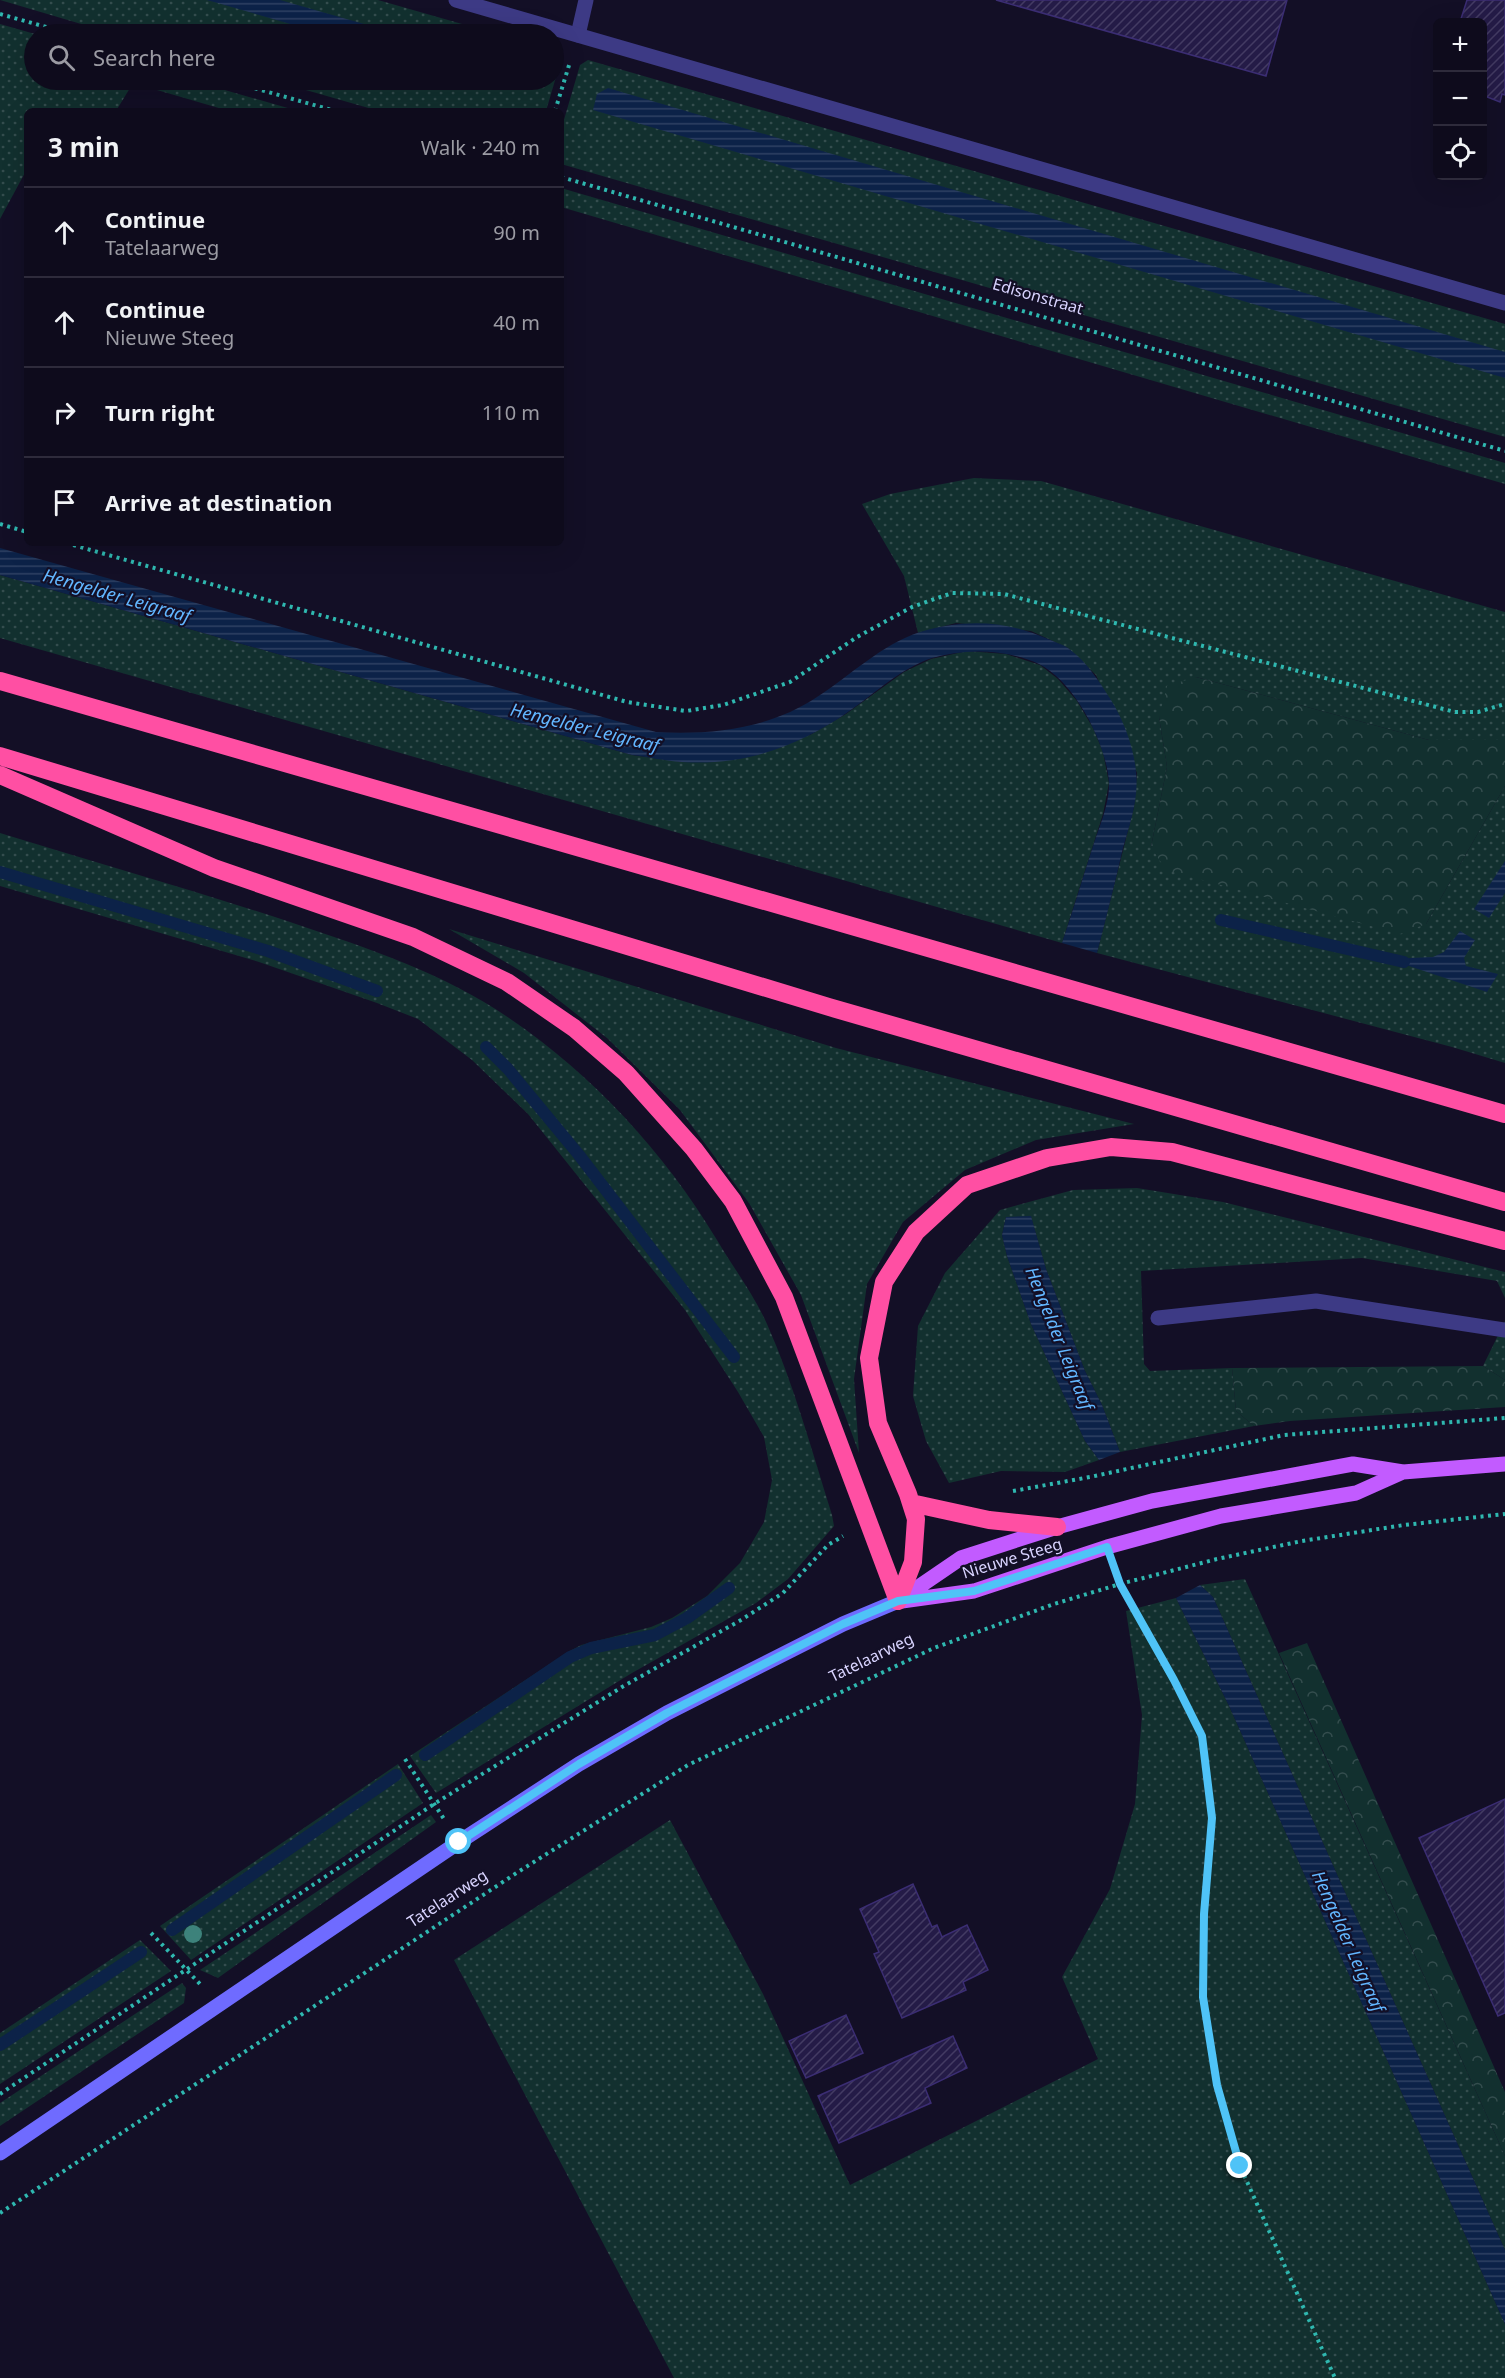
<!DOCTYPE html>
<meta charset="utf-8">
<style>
:root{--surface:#0e0b1c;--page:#171425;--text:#f1f3f6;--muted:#9b9ba3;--line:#2e2b3b}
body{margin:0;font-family:"Noto Sans",sans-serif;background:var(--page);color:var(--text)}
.controls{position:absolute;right:18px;top:18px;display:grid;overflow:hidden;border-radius:9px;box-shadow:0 6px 24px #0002}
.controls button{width:54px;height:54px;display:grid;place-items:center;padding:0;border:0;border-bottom:2px solid var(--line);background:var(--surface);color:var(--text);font:30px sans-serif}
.stop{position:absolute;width:18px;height:18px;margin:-14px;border:4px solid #4fc3f7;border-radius:50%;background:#fff}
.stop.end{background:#4fc3f7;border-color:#fff;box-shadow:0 2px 6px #0008}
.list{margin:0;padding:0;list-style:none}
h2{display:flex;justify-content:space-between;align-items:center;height:78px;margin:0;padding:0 24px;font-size:26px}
h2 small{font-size:20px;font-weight:400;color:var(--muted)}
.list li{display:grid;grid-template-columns:39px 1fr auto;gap:18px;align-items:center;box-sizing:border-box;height:90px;padding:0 24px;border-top:2px solid var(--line)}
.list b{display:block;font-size:22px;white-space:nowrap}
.list p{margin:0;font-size:20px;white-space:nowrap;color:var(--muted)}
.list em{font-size:20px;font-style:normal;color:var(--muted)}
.icon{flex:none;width:33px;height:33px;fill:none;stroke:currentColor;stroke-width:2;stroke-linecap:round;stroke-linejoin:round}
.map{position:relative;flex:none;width:1505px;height:2378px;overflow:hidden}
.search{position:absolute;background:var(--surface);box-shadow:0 6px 24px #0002;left:24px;top:24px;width:540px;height:66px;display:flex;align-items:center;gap:15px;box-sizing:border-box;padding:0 21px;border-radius:33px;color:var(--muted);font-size:22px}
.panel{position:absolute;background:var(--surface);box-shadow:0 6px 24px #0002;left:24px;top:108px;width:540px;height:438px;border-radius:9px}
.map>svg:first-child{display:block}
.grass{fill:url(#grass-dots)}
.forest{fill:url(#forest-crowns)}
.water{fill:url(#water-rules)}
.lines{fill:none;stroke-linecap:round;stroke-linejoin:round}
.stream{stroke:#0c2248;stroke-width:12}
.building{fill:url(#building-hatch);stroke:#3b2d73;stroke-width:1.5}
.path{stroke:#2fb8b0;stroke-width:4;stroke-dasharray:3 4.5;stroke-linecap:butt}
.service{stroke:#3d3a85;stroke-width:15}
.tertiary{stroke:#3d3a85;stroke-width:15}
.secondary{stroke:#6f6bff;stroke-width:15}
.primary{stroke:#c25bff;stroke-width:15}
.motorway{stroke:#ff4fa3;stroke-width:18}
.tree{fill:#3d827b}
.route{stroke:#4fc3f7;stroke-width:8}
.labels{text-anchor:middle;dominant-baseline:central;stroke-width:4.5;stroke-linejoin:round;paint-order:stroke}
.street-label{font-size:16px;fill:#d9d4ff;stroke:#130f26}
.water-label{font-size:18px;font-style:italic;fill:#62b6ff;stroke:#130f26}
</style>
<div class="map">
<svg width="1505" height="2378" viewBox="0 0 1505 2378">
<defs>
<pattern id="grass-dots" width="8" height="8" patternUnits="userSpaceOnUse" patternTransform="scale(1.5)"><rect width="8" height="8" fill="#12302f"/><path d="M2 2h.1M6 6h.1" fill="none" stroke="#344d4e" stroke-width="1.8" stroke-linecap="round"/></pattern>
<pattern id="forest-crowns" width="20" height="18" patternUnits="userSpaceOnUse" patternTransform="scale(1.5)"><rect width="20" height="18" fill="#12302f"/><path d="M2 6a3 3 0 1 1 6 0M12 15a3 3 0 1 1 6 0" fill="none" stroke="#344d4e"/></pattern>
<pattern id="water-rules" width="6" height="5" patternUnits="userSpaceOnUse" patternTransform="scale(1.5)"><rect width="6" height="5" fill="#0c2248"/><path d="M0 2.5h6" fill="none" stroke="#2f4163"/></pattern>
<pattern id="building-hatch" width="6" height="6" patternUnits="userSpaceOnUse" patternTransform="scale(1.5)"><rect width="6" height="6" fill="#241b47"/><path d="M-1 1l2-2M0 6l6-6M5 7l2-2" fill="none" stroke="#433b63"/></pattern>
</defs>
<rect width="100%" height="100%" fill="#130f26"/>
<path class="grass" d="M0 0H378L497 34H115Z
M0 24 35 34 34 80H190L298 111H229L133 83 116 111H27V169L0 219Z
M554 51 556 52 561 60 546 111H379L271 80H554Z
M588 60 1505 324V437L561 164V130L580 65Z
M561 188 1505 463V484L561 207Z
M974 478 1041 481 1505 612V740H1429L1196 677 1159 717 1167 767 1151 847 1426 924 1505 786V1063L1452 1047 1097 953 1134 807 1137 773 1096 675 1068 648 1031 631 956 623 918 633 904 576 862 504 890 494Z
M0 575 632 755 682 762 810 735 846 714 904 672 931 659 967 651 1006 654 1040 665 1058 679 1077 701 1093 728 1103 752 1109 783 1103 814 1062 943 0 638Z
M0 833C98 863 196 891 293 923 367 948 444 973 509 1018 594 1076 664 1152 717 1240 733 1267 754 1295 767 1324 794 1385 812 1451 832 1515L834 1526 788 1579 756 1603 632 1673 436 1793 410 1756 568 1652 581 1645 651 1627 672 1618 707 1596 740 1563 764 1522 772 1480 764 1437 738 1392 685 1310 528 1114 472 1060 418 1019 377 1003 259 962 0 886Z
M449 929 836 1048 1134 1124 1036 1140 965 1170 903 1222 867 1284 854 1379 859 1453 801 1295 749 1203 680 1110 607 1038 524 973Z
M1137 1188 1223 1202 1505 1272V1298L1497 1281 1362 1258 1141 1271 1144 1364 1150 1371 1232 1368 1236 1411 1254 1426 1120 1452 1102 1405 1085 1371 1046 1269 1031 1217H1006L1002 1235 1007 1256 1031 1324 1085 1441 1099 1460 1065 1472 1001 1471 949 1483 926 1441 913 1396 918 1326 945 1273 1000 1210 1073 1190Z
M1505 1321V1380L1483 1366Z
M1245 1579 1505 2156V2250L1213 1597 1200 1585Z
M1176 1598 1230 1708 1505 2324V2378H674L454 1960 670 1820 763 1994 850 2185 1098 2059 1062 1977 1110 1889 1135 1804 1142 1715 1126 1611Z
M398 1764 423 1803 191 1960 160 1926Z
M431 1815 436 1822 218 1978 200 1970Z
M140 1940 171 1971 0 2084V2033Z
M182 1983 186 1988 184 2003 0 2126V2103Z"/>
<path class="forest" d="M1196 677 1429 740H1505V786L1426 924 1400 934 1166 870 1151 847 1167 767 1159 717 1167 686Z
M1483 1366 1505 1380V1407L1290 1421 1254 1426 1236 1411 1232 1368Z
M1307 1643 1505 2092V2156L1279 1653Z"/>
<path class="water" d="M207 0H280L399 34H325Z
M608 88 1505 352V378L593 110 597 94Z
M0 548 656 732C712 735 769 729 817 697 850 676 882 644 920 632 963 619 1006 620 1048 639 1054 642 1062 644 1068 648 1087 662 1099 681 1111 700 1124 721 1134 748 1136 772 1139 798 1130 824 1123 848 1115 883 1106 918 1097 953L1062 943C1073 910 1083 877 1094 843 1100 825 1110 802 1109 782 1106 743 1075 682 1039 664 1006 649 966 648 932 658 901 668 874 694 848 712 798 747 743 766 682 762 665 761 649 757 632 755L0 575Z
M1505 861V893L1489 918 1474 909Z
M1460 931 1475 940 1464 958 1466 966 1498 974 1487 992 1388 959 1433 957 1444 952Z
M1031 1216 1046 1269 1085 1371 1102 1405 1120 1452 1099 1460 1085 1441 1031 1324 1007 1256 1002 1235 1006 1217Z
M1200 1585 1213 1597 1505 2250V2324L1230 1708 1176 1598Z"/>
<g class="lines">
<path class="stream" d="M0 872 268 951 377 991
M1221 920 1404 962
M486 1047 508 1069 579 1155 734 1357
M425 1755 570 1657 591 1648 655 1635 687 1618 729 1588
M172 1930 396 1775
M0 2045 141 1952"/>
</g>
<path class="building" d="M996 0H1287L1266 76Z
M1467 0H1505V95L1502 94 1500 102 1482 95V22H1460Z
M1505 1799V2013L1498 2016 1419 1838Z
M913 1884 932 1927 937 1925 942 1937 967 1925 988 1970 963 1982 966 1990 902 2018 874 1954 879 1952 860 1909Z
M846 2015 863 2053 806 2078 789 2041Z
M953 2036 967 2068 925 2088 931 2103 839 2143 818 2096Z"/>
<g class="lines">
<path class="path" d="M0 14 71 34
M226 80 335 111
M555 111 570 62
M561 177 1505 451
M0 524 27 532
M66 543 627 702 686 711 723 705 790 682 857 637 912 607 952 593 1004 594 1455 712H1478L1505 704
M1013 1491 1090 1477 1284 1435 1505 1418
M1116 1573 1120 1584 1175 1680 1202 1736 1212 1818 1204 1914 1203 1997 1217 2085 1240 2166 1335 2378
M405 1759 444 1819
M151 1933 200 1984
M0 2094 434 1804 622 1687 741 1620 783 1593 828 1545 843 1536
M0 2213 518 1872 688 1765 934 1648 1054 1604 1120 1584 1217 1559 1302 1541 1404 1525 1505 1514"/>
<path class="service" d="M578 35 586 0
M1158 1318 1316 1301 1505 1330"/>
<path class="tertiary" d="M456 0 1505 303"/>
<path class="secondary" d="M0 2153 459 1842 579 1764 667 1713 843 1624 898 1601"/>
<path class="primary" d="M898 1601 961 1558 1057 1527 1152 1501 1353 1464 1403 1472 1505 1464
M902 1601 974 1591 1107 1547 1221 1516 1356 1493 1403 1472"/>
<path class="motorway" d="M0 681 1505 1114
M0 756 829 1007 1505 1202
M0 775 214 868 413 937 507 982 574 1028 626 1073 694 1149 733 1201 784 1297 898 1601
M911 1503 989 1520 1057 1527
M898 1601 913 1562 916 1519 908 1494 878 1423 869 1358 884 1282 916 1232 967 1185 1047 1158 1111 1147 1172 1152 1505 1241"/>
</g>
<circle class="tree" cx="193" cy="1934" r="9"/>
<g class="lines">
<path class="route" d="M459 1842 579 1764 667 1713 843 1624 898 1601 974 1591 1107 1547 1120 1584 1174 1680 1202 1736 1212 1818 1204 1914 1203 1997 1217 2085 1240 2166"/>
</g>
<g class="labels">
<g class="street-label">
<text transform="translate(1038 296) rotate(16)">Edisonstraat</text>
<text transform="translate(1012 1558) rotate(-17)">Nieuwe Steeg</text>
<text transform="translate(871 1657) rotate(-26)">Tatelaarweg</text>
<text transform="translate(447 1898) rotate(-33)">Tatelaarweg</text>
</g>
<g class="water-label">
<text transform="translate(117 595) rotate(16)">Hengelder Leigraaf</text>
<text transform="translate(585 727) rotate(14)">Hengelder Leigraaf</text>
<text transform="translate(1060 1338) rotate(68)">Hengelder Leigraaf</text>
<text transform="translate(1349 1941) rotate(66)">Hengelder Leigraaf</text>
</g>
</g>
</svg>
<div class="controls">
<button>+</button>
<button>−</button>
<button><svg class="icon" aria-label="locate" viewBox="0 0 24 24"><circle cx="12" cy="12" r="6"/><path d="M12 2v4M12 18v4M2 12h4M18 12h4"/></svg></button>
</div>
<div class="stop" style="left:459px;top:1842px"></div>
<div class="stop end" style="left:1240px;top:2166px"></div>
<div class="search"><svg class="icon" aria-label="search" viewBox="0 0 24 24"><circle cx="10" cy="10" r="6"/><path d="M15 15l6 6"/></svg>Search here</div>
<section class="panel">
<h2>3 min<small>Walk · 240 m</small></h2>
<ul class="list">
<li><svg class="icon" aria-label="ahead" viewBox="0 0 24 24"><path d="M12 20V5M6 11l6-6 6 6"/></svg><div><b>Continue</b><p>Tatelaarweg</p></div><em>90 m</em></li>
<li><svg class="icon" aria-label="ahead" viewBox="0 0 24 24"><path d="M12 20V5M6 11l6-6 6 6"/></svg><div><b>Continue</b><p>Nieuwe Steeg</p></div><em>40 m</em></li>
<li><svg class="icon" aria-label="right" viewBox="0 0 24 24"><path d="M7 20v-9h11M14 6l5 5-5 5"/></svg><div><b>Turn right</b></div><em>110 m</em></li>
<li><svg class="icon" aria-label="arrive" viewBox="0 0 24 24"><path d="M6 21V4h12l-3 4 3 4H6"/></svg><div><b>Arrive at destination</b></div></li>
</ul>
</section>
</div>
